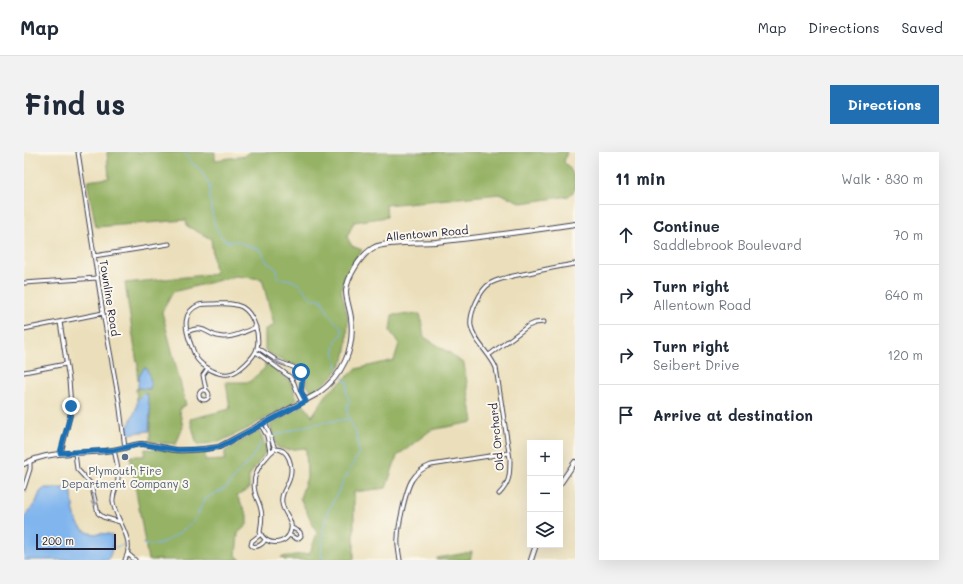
<!DOCTYPE html>
<meta charset="utf-8">
<style>
:root{--surface:#fff;--page:#f2f2f3;--text:#1f2937;--muted:#747a83;--line:#e0e1e3;--accent:#1f6fb2}
body{margin:0;font-family:Mali,sans-serif;background:var(--page);color:var(--text)}
.controls{position:absolute;right:12px;bottom:12px;display:grid;overflow:hidden;border-radius:0px;box-shadow:0 4px 16px #0002}
.controls button{width:36px;height:36px;display:grid;place-items:center;padding:0;border:0;border-bottom:1px solid var(--line);background:var(--surface);color:var(--text);font:20px sans-serif}
.scale{position:absolute;left:12px;bottom:10px;width:80px;box-sizing:border-box;padding-left:4px;border:2px solid #22223b;border-top:0;font-size:11px;line-height:14px;white-space:nowrap;color:#22223b;-webkit-text-stroke:3px #fbf7ec;paint-order:stroke}
.stop{position:absolute;width:12px;height:12px;margin:-9px;border:3px solid #1f6fb2;border-radius:50%;background:#fff}
.stop.end{background:#1f6fb2;border-color:#fff;box-shadow:0 1px 4px #0008}
.list{margin:0;padding:0;list-style:none}
h2{display:flex;justify-content:space-between;align-items:center;height:52px;margin:0;padding:0 16px;font-size:17px}
h2 small{font-size:13px;font-weight:400;color:var(--muted)}
.list li{display:grid;grid-template-columns:26px 1fr auto;gap:12px;align-items:center;box-sizing:border-box;height:60px;padding:0 16px;border-top:1px solid var(--line)}
.list b{display:block;font-size:15px;white-space:nowrap}
.list p{margin:0;font-size:13px;white-space:nowrap;color:var(--muted)}
.list em{font-size:13px;font-style:normal;color:var(--muted)}
.icon{flex:none;width:22px;height:22px;fill:none;stroke:currentColor;stroke-width:2;stroke-linecap:round;stroke-linejoin:round}
.map{position:relative;flex:none;width:551px;height:408px;overflow:hidden;border-radius:0px}
header{display:flex;align-items:center;gap:24px;box-sizing:border-box;height:56px;padding:0 20px;background:var(--surface);border-bottom:1px solid var(--line)}
header strong{font-size:19px}
nav{display:flex;gap:22px;margin-inline-start:auto;font-size:14px}
.intro{display:flex;align-items:center;justify-content:space-between;box-sizing:border-box;height:96px;padding:0 24px}
h1{margin:0;font-size:28px}
.button{padding:10px 18px;border-radius:0px;background:var(--accent);color:#fff;font-size:14px;font-weight:700}
main{display:flex;gap:24px;padding:0 24px}
aside{flex:1;background:var(--surface);border-radius:0px;box-shadow:0 4px 16px #0002}
.map>svg:first-child{display:block}
.forest{fill:#95b265;stroke:#5c6a50}
.water{fill:#80b5ee;stroke:#516c94}
.lines{fill:none;stroke-linecap:round;stroke-linejoin:round}
.stream{stroke:#80b5ee;stroke-width:1}
.street-casing{stroke:#403e4e;stroke-width:5}
.secondary-casing{stroke:#403e4e;stroke-width:6}
.street{stroke:#fff;stroke-width:3}
.secondary{stroke:#fff;stroke-width:4}
.oneway{stroke:#9c9ca7}
.route{stroke:#1f6fb2;stroke-width:5}
.service-dot{fill:#5c6f8a;stroke:#fbf7ec;stroke-width:1.5}
.labels{text-anchor:middle;dominant-baseline:central;stroke-width:4;stroke-linejoin:round;paint-order:stroke}
.street-label{font-size:11px;fill:#22223b;stroke:#fbf7ec}
.service-label{font-size:11px;fill:#4e5e75;stroke:#fbf7ec}
</style>
<header>
<strong>Map</strong>
<nav><a>Map</a><a>Directions</a><a>Saved</a></nav>
</header>
<div class="intro"><h1>Find us</h1><a class="button">Directions</a></div>
<main>
<div class="map">
<svg width="551" height="408" viewBox="0 0 551 408">
<rect width="100%" height="100%" fill="#fbf7ec"/>
<filter id="ink" filterUnits="userSpaceOnUse"><feTurbulence type="fractalNoise" baseFrequency=".025" numOctaves="2"/><feDisplacementMap in="SourceGraphic" scale="8" xChannelSelector="R" yChannelSelector="G"/><feConvolveMatrix kernelMatrix="1 2 1 2 8 2 1 2 1" color-interpolation-filters="sRGB"/></filter>
<filter id="wash" filterUnits="userSpaceOnUse"><feTurbulence type="fractalNoise" baseFrequency=".012" numOctaves="4" result="noise"/><feDisplacementMap in="SourceGraphic" scale="16" xChannelSelector="R" yChannelSelector="G"/><feGaussianBlur stdDeviation="0.9" result="paint"/><feColorMatrix in="noise" values="0 0 0 0 0 0 0 0 0 0 0 0 0 0 0 0 0 1.4 0 .05"/><feComposite in="paint" operator="in"/></filter>
<g filter="url(#wash)">
<rect width="100%" height="100%" fill="#ebdfbb"/>
<path class="forest" d="M83 0H191V8L221 4 226 0H543L540 10C549 18 551 26 551 38L545 44 498 51 477 42 362 53 363 65 330 70 323 85 328 94 338 98 321 124 317 138 324 166 323 193 320 208 310 223 292 238H287L283 234C283 212 274 215 257 208 251 206 246 201 241 198V178L250 173 238 127 212 124 149 140 138 160 162 253 155 257 159 275 152 292 126 290V258L120 241 113 248 112 237 114 236 126 237 116 222 114 229 113 221 114 214 112 205 101 131 191 122 187 87 163 74 162 68 72 75 63 29 85 26Z
M396 162 400 185 426 201 440 212 449 270 407 278 373 304 362 336 330 340V408H260L257 405 286 401 293 381 276 346 283 325 282 296 262 298 253 295 246 273 280 253 288 264 303 242 332 217 370 208 375 192 366 179 368 163Z
M241 210 267 230 273 248 223 277 195 290 173 293 166 267 206 257 202 230H225L241 216Z
M235 279 242 295 241 301 225 324V337L213 344 223 363V373L214 381 212 403 217 408H124L106 304H120L121 297 181 301 182 309 201 308V299Z
M448 400 446 408H413V406Z"/>
<path class="water" d="M120 216H122C125 222 128 231 126 237L114 236C114 228 115 223 120 216Z
M120 241 123 242 126 258 125 279 104 282 103 276 104 273 106 271C109 261 113 260 113 248Z
M21 336H43L47 337C49 343 48 347 49 353 50 364 54 378 66 381 74 383 80 380 88 383 90 392 88 400 84 408H0V366L12 350 16 340Z"/>
<g class="lines">
<path class="stream" d="M160 0 168 11 176 17 185 32 186 41 185 44C185 47 187 50 187 53 189 66 191 83 204 90 212 87 217 91 224 94 228 95 233 96 237 98 239 101 240 106 243 110 249 116 254 114 254 125 258 128 264 126 269 129 277 132 282 141 288 147H297C303 158 307 168 317 175L318 181 317 184C305 191 313 206 313 217
M250 284 268 278 289 272 324 267
M119 392C122 392 125 393 128 393 141 393 164 376 172 366 176 360 176 352 182 347 188 342 197 340 203 335 207 332 209 326 212 323 217 317 223 313 227 307 232 301 234 292 241 288
M88 396 99 393
M301 408 297 404 299 380 302 363 335 300 332 280 324 265 323 253 326 248 322 242 324 230 320 228 317 223"/>
</g>
</g>
<g filter="url(#ink)">
<g class="lines">
<defs>
<path id="street" d="M54 0 79 161 95 249 101 296
M70 104 145 92
M0 131 73 126
M187 152C197 152 208 150 218 155 230 162 236 183 233 196 231 205 214 221 205 222 195 224 179 215 173 207 170 202 168 195 166 190 161 176 158 160 175 153 179 152 183 152 187 152Z
M36 170 45 228 47 254 46 264 37 301
M0 177 79 161
M163 180C183 171 181 184 199 185 210 186 222 179 232 175
M233 195 255 210 269 215 277 221 279 224 277 239 282 249
M232 200 266 225 270 231 273 240 278 250
M465 203 504 174 511 171 520 170
M0 220 42 212
M182 238 179 223 184 216
M175 243a5 5 0 1 1 10 0a5 5 0 1 1-10 0Z
M241 270 251 297
M237 273 243 284 246 300
M251 297C265 296 269 314 266 325 264 335 256 341 258 351 259 361 269 367 267 377 265 393 242 396 236 380 237 373 239 365 237 358 236 351 232 346 231 340 228 326 233 316 242 306 245 302 247 300 251 297Z
M90 298C92 307 95 317 94 326 94 334 88 342 89 350 92 370 112 387 101 408
M51 301 53 317 67 332 74 361 79 365 96 370
M0 336 6 317V309
M475 342C486 331 486 322 486 307L472 216C466 201 450 190 447 174 445 162 456 137 467 131 478 125 496 123 509 120 523 117 537 114 551 112
M237 382 228 389 227 393 228 394C233 396 239 392 241 388
M265 383 273 387 275 386 277 384 276 380 268 376
M104 402 111 408
M376 408C375 401 373 393 374 386 374 375 382 337 388 328 393 320 399 316 407 313L485 301"/>
<path id="secondary" d="M0 312C27 297 60 303 89 298 98 297 107 293 116 292 128 291 140 297 152 298 166 299 181 297 195 295L293 242C319 224 331 197 327 166 326 157 322 148 322 139 323 125 337 103 349 96 361 89 397 91 412 90 459 85 505 79 551 72
M536 332 551 310
M507 408 512 393"/>
</defs>
<use href="#street" class="street-casing"/>
<use href="#secondary" class="secondary-casing"/>
<use href="#street" class="street"/>
<use href="#secondary" class="secondary"/>
</g>
<defs><path id="oneway-shaft" d="M-6 0H5M1.5-3L5.5 0L1.5 3" fill="none" stroke-width="1.6" stroke-linecap="round" stroke-linejoin="round"/></defs>
<g class="oneway">
<use href="#oneway-shaft" transform="translate(256 211) rotate(-155)"/>
<use href="#oneway-shaft" transform="translate(70 348) rotate(79)"/>
</g>
</g>
<g class="lines" filter="url(#ink)">
<path class="route" d="M47 254 46 264 36 301 90 298 117 292 154 298 182 297 195 295 205 290 282 249 277 239 279 224 277 220"/>
</g>
<circle class="service-dot" cx="101" cy="305" r="4"/>
<g class="labels">
<g class="street-label">
<text transform="translate(403 81) rotate(-5)">Allentown Road</text>
<text transform="translate(86 146) rotate(81)">Townline Road</text>
<text transform="translate(472 285) rotate(-96)">Old Orchard</text>
</g>
<g class="service-label">
<text x="101" y="318">Plymouth Fire<tspan x="101" dy="13">Department Company 3</tspan></text>
</g>
</g>
</svg>
<div class="controls">
<button>+</button>
<button>−</button>
<button><svg class="icon" aria-label="layers" viewBox="0 0 24 24"><path d="M12 4l9 5-9 5-9-5zM3 14l9 5 9-5"/></svg></button>
</div>
<div class="scale">200 m</div>
<div class="stop" style="left:277px;top:220px"></div>
<div class="stop end" style="left:47px;top:254px"></div>
</div>
<aside>
<h2>11 min<small>Walk · 830 m</small></h2>
<ul class="list">
<li><svg class="icon" aria-label="ahead" viewBox="0 0 24 24"><path d="M12 20V5M6 11l6-6 6 6"/></svg><div><b>Continue</b><p>Saddlebrook Boulevard</p></div><em>70 m</em></li>
<li><svg class="icon" aria-label="right" viewBox="0 0 24 24"><path d="M7 20v-9h11M14 6l5 5-5 5"/></svg><div><b>Turn right</b><p>Allentown Road</p></div><em>640 m</em></li>
<li><svg class="icon" aria-label="right" viewBox="0 0 24 24"><path d="M7 20v-9h11M14 6l5 5-5 5"/></svg><div><b>Turn right</b><p>Seibert Drive</p></div><em>120 m</em></li>
<li><svg class="icon" aria-label="arrive" viewBox="0 0 24 24"><path d="M6 21V4h12l-3 4 3 4H6"/></svg><div><b>Arrive at destination</b></div></li>
</ul>
</aside>
</main>
